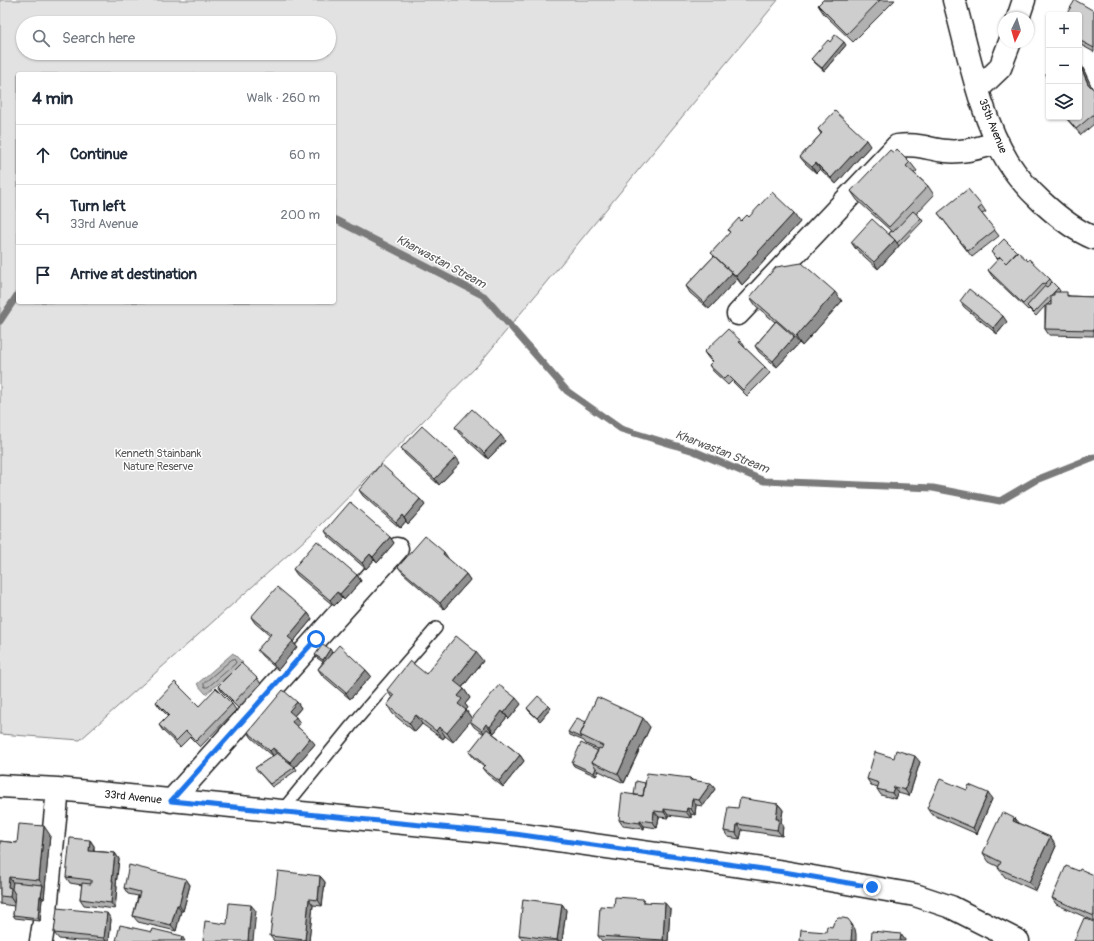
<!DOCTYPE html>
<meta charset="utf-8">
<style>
:root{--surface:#fff;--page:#f6f6f7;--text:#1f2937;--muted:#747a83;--line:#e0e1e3}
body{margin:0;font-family:Pangolin,sans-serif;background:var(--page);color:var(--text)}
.controls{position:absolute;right:12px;top:12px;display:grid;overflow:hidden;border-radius:4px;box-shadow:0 1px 3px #0004}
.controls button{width:36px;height:36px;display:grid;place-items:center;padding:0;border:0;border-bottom:1px solid var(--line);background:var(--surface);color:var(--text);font:20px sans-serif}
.compass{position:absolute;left:998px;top:12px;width:36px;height:36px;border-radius:50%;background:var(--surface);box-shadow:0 1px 3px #0004;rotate:185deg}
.stop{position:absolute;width:12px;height:12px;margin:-9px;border:3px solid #1a73e8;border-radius:50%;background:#fff}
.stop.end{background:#1a73e8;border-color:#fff;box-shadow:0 1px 4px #0008}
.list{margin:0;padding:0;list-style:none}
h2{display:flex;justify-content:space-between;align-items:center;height:52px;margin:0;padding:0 16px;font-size:17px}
h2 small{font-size:13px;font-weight:400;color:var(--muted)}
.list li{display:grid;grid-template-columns:26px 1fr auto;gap:12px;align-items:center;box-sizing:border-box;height:60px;padding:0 16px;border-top:1px solid var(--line)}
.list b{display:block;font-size:15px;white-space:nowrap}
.list p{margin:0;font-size:13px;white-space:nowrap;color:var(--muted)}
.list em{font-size:13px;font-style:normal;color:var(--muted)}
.icon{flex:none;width:22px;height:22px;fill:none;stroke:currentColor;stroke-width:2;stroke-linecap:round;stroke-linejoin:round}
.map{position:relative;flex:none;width:1094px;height:941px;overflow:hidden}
.search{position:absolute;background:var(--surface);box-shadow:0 1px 3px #0004;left:16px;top:16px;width:320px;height:44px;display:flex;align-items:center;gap:10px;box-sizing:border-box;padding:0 14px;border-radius:22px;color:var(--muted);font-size:15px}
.panel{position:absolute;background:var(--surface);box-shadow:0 1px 3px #0004;left:16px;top:72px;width:320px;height:232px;border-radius:4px}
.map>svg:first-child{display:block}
.green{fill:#e2e2e2;stroke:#7f7f7f;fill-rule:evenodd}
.water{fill:#b8b8b8;stroke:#7a7a7a}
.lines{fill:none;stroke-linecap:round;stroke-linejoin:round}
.shore{stroke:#5a5a5a;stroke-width:1}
.stream{stroke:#7a7a7a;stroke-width:7}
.service-casing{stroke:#1c1c1c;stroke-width:14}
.minor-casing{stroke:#1c1c1c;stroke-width:25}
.service{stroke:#fff;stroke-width:11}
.minor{stroke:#fff;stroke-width:22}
.wall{fill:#b1b1b1;stroke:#1c1c1c;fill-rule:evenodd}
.shaded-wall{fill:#909090;stroke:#1c1c1c}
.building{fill:#cecece;stroke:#1c1c1c}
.route{stroke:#1a73e8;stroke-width:5}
.labels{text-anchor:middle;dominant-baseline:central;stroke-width:3;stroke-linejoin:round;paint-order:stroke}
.street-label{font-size:11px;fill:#1c1c1c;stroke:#fff}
.park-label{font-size:11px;fill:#575757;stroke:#fff}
.water-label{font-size:12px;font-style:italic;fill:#5a5a5a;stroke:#fff}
</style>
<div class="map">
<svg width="1094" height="941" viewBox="0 0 1094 941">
<rect width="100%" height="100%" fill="#fff"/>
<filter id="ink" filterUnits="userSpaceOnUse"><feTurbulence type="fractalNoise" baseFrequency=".025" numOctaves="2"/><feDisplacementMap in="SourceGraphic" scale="8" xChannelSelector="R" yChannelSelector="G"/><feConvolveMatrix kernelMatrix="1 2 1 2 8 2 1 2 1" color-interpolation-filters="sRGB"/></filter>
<g filter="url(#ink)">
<path class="green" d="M0 0H778L479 364 316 530 80 740 0 734ZM23 23H329V53H23ZM18 74H334V302H18Z"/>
<path class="water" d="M233 653 243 663 206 694 197 684Z"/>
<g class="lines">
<path class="shore" d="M234 659 236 662 235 664 208 687H205L204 685V683L231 660Z"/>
<path class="stream" d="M334 219 484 296 567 391 621 429 694 451 764 481 933 488 1000 501 1036 480 1094 457
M0 321 18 294"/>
<defs>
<path id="service" d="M281 812 351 726 436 628"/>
<path id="minor" d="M954 0C968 51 980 117 1008 162 1017 176 1029 190 1042 202 1057 216 1074 230 1094 238
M1018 18 1024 0
M978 89 1000 68 1010 42
M738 314 897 146C917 143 928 149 946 151 963 153 981 147 998 143
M0 786 58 789 515 834 784 872 915 895 951 907 1018 941
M171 801 397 549
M41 941 46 910 58 789"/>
</defs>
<use href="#service" class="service-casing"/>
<use href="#minor" class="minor-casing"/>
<use href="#service" class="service"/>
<use href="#minor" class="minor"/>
</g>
<path class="wall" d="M823 0H895L853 42 824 14 818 5Z
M1094 11V52L1081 45 1079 48V15Z
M830 42 846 45 824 71 814 62 811 59Z
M1079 62 1082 66 1092 88 1094 90V124L1081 135 1065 117H1079Z
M818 129 870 146 836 184 820 169 816 173 805 163 800 157 821 134Z
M894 153 910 162 917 171 914 173 928 186 934 195 916 214 921 218 923 221 899 246 878 269 855 248 851 242 889 234 891 231 857 200 851 191Z
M982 206 986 212 982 214 999 236 972 257 938 213Z
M749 217 800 222 742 285 737 279 709 309 690 293 686 286 714 256 711 253 730 233 728 230 741 221Z
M991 252H1017L1050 279 1052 282 1058 288 1060 291 1059 292 1070 296 1094 297V336L1049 335 1045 329V306L1036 316 1029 309 1028 310 992 276 988 270 998 260ZM1051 301V305H1047Z
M750 297 842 301 802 346 798 342 799 343 777 367 759 352 755 346 775 322 756 306Z
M960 301 1007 322 997 334 964 307Z
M741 341 745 347H744L765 367 770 373 747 396 732 381 728 385 713 371 709 365 712 362 709 359 704 352Z
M455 427 505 441 488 459 459 433Z
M401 448 460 463 439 485 405 454Z
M359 490 420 499 425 505 408 524 406 521 400 528 363 496Z
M325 531 390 537 394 543 377 563 374 560 366 569 329 537Z
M448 558V559L466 574 470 580 444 609 403 573 398 567Z
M293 569 357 575 361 581 344 600 342 598 334 606 297 575Z
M308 613 312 619 293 642 297 647 278 670 262 656 257 650 270 636 255 623 251 617Z
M332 652 366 670 371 676 350 699 322 675 318 669 323 662 317 658 315 655Z
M483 661 462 688 464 689 470 698 465 704 468 708 466 710 472 719 521 704 509 719 507 717 494 733 491 730 490 731 520 755 524 761 503 787 487 774 482 768 484 766 474 758 469 752 484 734 474 727 470 721 453 742 445 736 443 739 422 724 415 732 393 714 387 705 392 698 387 690 426 674Z
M257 678 261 684 238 708 222 692 218 686Z
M156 702 199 706 232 704 236 710 200 747 190 737 180 747 163 731 159 725 168 716 160 708Z
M297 702 301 708 294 716 300 723 297 726 315 744 295 767 297 770 272 787 255 768 273 756 252 738 248 732Z
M548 705 551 708 540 721 529 711 527 708Z
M586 722 650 727 624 783 599 771 596 776 574 766 572 763 598 751V749L586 744 584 741 570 735 568 732Z
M920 762 909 796 898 793 896 799 881 795 877 789 878 787 871 785 867 779Z
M690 778 692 780 715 789 703 806 696 805 695 815 691 814V818L668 815V818L659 817 657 828 644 826V829L623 826 619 820 634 795 645 783Z
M967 790 992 799 977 834 931 814 927 808Z
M778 804 783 810 781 822 783 825 782 836 742 830 740 839 728 837 724 831 738 808Z
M1014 818 1018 823 1050 837 1056 846 1036 891 1005 877 998 868 999 867 989 862 983 853Z
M50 835 45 888 44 899H42L40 921 15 918 13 915 14 906 0 904V841L17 843Z
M90 840 94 846V851L115 853 119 859 116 885 117 887 115 909 84 905 80 899 82 885 70 883 66 877Z
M1079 871 1094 875V921L1056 904 1052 898Z
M320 876 325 882 322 906 313 905 309 941H274L270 936Z
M186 879 190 885 183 911H181L176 931 138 922 133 916 138 896 128 894 124 888Z
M643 899 645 902 670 909 668 941H602L598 936 614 907Z
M562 904 566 910 562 941H523L519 935Z
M111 919 109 941H78L59 939 54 933Z"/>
<path class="shaded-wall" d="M844 42 846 45 824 71 822 68Z
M1079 42 1081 45 1079 48Z
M1079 62 1082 66 1093 90 1088 84Z
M866 140 870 146 836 184 831 178Z
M816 163 820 169 816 173 812 167Z
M794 213 800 222 742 285 736 276Z
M895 240 899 246 878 269 874 262Z
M732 273 737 279 709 309 704 303Z
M835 292 842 301 802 346 796 337Z
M1003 316 1007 322 997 334 993 328Z
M794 337 799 343 777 367 773 361Z
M501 435 505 441 488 459 484 453Z
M456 457 460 463 439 485 435 479Z
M420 499 425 505 408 524 404 518Z
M402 515 406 521 400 528 396 522Z
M390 537 394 543 377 563 373 557Z
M444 552 448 558 447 560 443 554Z
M370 554 374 560 366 569 362 563Z
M466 574 470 580 444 609 440 603Z
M357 575 361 581 344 600 340 594Z
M337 592 342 598 334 606 330 600Z
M308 613 312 619 293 642 297 647 278 670 273 664 288 637Z
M330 649 332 652 325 663 323 660Z
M476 652 483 661 460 690 454 681Z
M366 670 371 676 350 699 346 693Z
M464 689 470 698 465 704 468 708 466 710 472 719 453 742 447 733 458 704V696Z
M516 698 521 704 509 719 504 713Z
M297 702 301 708 293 717 289 711Z
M548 705 551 708 540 721 537 718Z
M502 711 507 717 494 733 490 727Z
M416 715 422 724 415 732 409 723Z
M296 717 300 723 296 728 292 722Z
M643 718 650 727 624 783 618 774Z
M486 724 491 730 486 736 482 730Z
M439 727 445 736 443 739 436 731Z
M310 738 315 744 294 768 290 762Z
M273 748 277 754 274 757 270 751Z
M520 755 524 761 503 787 499 781Z
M915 756 920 762 909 796 905 790Z
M596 768 599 771 596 776 594 773Z
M711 783 715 789 703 806 699 800Z
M894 787 898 793 896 799 892 793Z
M988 793 992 799 977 834 973 828Z
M692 799 696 805 695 815 691 809Z
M778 804 783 810 781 822 783 825 782 836 777 830 776 819Z
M687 808 691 814V818L686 812Z
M664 809 668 815V818L664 812Z
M654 811 659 817 657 828 653 822Z
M1014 818 1021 827 1013 821Z
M640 820 644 826V829L640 823Z
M737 824 742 830 740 839 736 833Z
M44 826 50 835 44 899 41 896 43 885 39 880Z
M1050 837 1056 846 1036 891 1029 882Z
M90 840 94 846 93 857 89 851Z
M115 853 119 859 116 885 117 887 115 909 111 903 112 881Z
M320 876 325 882 322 906 318 900Z
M9 877 15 886 17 897 16 906 10 897 8 887Z
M186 879 190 885 183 911 179 905Z
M40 896 42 899 40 921 38 918Z
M309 899 313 905 309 941H305V940Z
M665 903 670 909 668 941H664L663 940Z
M562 904 566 910 562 941H557V940Z
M177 905 181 911 176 931 171 925Z
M251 905 256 911 253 941H248Z
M107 913 111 919 109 941H106L104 938Z
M851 923 855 929 856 934V941H851Z
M901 934 905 940V941H900Z
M182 936 185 941H181Z"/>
<path class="building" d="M823 0H880L847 34 818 5Z
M1075 0 1094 11V48L1079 40V15H1066Z
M835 35 844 42 822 68 811 59 828 40 830 42Z
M1079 63 1088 84 1094 90V114L1076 129 1066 117H1079Z
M1049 73V82L1046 74Z
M835 111 866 140 831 178 816 163 812 167 800 157 822 133 818 129Z
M897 149 910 162 906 166 928 186 889 227 851 191 890 150 894 153Z
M968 189 982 206 978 209 995 230 968 251 938 213Z
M772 192 794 213 736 276 711 253 730 232 728 230 739 218 741 221 747 215 749 217Z
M913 211 921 218 897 243 895 240 889 234 891 231 893 232Z
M872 219 895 240 874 262 851 242Z
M1004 239 1017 252 1006 263 1000 257 998 259 991 252Z
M1017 251 1028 261 1029 259 1050 279 1045 284 1043 283 1023 304 988 270 1000 257 1006 263Z
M714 256 732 273 704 303 686 286Z
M802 263 835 292 796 337 750 297 776 267Z
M1052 282 1058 288 1034 313 1027 306 1045 286 1047 287Z
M969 289 1003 316 993 328 960 301Z
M1054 292H1067V296L1094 297V330L1045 329 1046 305H1051V295H1054Z
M776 321 794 337 773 361 755 346Z
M728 329 741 341 739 342 765 367 743 390 728 375 724 379 709 365 713 361 704 352Z
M472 409 501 435 484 453 455 427Z
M422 426 456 457 435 479 401 448Z
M381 464 420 499 404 518 402 515 396 522 359 490Z
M350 502 390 537 373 557 370 554 362 563 325 531Z
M425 536 444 552 443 554 466 574 440 603 398 567Z
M317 541 357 575 340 594 337 592 330 600 293 569Z
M277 587 308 613 288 637 293 641 273 664 257 650 271 634 251 617Z
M456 636 476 652 454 681 464 689 458 696 462 699 458 704 466 710 447 733 439 727 436 731 416 715 409 723 387 705 394 696 387 690 410 661 426 674Z
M323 644 330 649 323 660 315 655Z
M339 645 366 670 346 693 318 669Z
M241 663 257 678 234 702 218 686Z
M175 682 199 706 216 688 232 704 196 741 186 731 176 741 159 725 169 715 156 702Z
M499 685 516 698 504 713 502 711 490 727 486 724 482 730 470 721Z
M283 690 297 702 289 711 296 717 292 722 310 738 290 762 273 748 270 751 248 732Z
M538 696 548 705 537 718 527 708Z
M597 697 643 718 618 774 592 762 599 748 601 749 603 746 580 735Z
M577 718 586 722 580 735 582 738 568 732Z
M487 729 520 755 499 781 482 768 485 765 469 752Z
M581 743 598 751 592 762 596 768 594 773 572 763Z
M896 750 915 756 905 790 894 787 892 793 877 789 879 783 867 779 875 752 894 758Z
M277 753 295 767 270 784 255 768Z
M647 773 690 778V780L711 783 699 800 692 799 691 809 687 808 686 812 664 809V812L654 811 653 822 640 820V823L619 820 622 793 643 796Z
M940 779 967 790 969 785 988 793 973 828 927 808Z
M636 781 645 783 643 796 634 795Z
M740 798 778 804 776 819H779L777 830 737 824 736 833 724 831 728 807 738 808Z
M1002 812 1014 818 1013 821 1050 837 1029 882 998 868 1001 862 983 853Z
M19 824 44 826 39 880 9 877 8 887 11 888 10 897 0 896V841L17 843Z
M70 838 90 840 89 851 115 853 112 881H113L111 903 80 899 82 883 91 884V880L66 877Z
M129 865 186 879 179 905H177L171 925 133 916 140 892 124 888Z
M1066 866 1079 871 1080 869 1094 875V916L1052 898Z
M278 871 320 876 318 900 309 899 305 940 270 936Z
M13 882 43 885 41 896H40L38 918 13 915 15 894 12 889Z
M615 897 643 899V902L665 903 663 940 598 936 600 906 614 907Z
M523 899 562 904 557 940 519 935Z
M229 903 251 905 248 941H203L205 921 227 924Z
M57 908 107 913 104 938 54 933Z
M838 918H843L848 919 851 923 852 928 851 941H800L801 930 826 932 827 926 832 927 834 922Z
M1084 918 1094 922V941H1074Z
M120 925 152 932 153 929 182 936 181 941H116Z
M872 931 901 934 900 941H871Z"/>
</g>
<g class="lines" filter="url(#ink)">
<path class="route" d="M316 639 171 801 515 834 784 872 872 887"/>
</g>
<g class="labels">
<g class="street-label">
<text transform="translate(993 126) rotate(68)">35th Avenue</text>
<text transform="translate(133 797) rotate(6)">33rd Avenue</text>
</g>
<g class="park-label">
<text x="158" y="453">Kenneth Stainbank<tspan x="158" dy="13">Nature Reserve</tspan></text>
</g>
<g class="water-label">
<text transform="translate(441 262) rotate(28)">Kharwastan Stream</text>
<text transform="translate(722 452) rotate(21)">Kharwastan Stream</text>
</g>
</g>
</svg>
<div class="controls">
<button>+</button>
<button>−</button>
<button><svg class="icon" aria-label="layers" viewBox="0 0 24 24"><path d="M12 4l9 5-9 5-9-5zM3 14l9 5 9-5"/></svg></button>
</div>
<svg class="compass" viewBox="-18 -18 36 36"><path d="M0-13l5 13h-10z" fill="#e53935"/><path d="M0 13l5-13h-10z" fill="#747a83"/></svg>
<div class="stop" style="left:316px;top:639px"></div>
<div class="stop end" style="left:872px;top:887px"></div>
<div class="search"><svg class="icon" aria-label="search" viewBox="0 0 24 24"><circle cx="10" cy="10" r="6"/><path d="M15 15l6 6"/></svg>Search here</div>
<section class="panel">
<h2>4 min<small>Walk · 260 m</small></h2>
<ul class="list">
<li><svg class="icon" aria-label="ahead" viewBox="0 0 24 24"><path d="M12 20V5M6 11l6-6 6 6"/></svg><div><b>Continue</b></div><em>60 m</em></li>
<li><svg class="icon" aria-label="left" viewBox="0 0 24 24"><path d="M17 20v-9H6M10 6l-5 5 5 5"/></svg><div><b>Turn left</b><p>33rd Avenue</p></div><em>200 m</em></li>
<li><svg class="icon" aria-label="arrive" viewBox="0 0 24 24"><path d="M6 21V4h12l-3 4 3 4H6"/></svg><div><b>Arrive at destination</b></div></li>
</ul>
</section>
</div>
